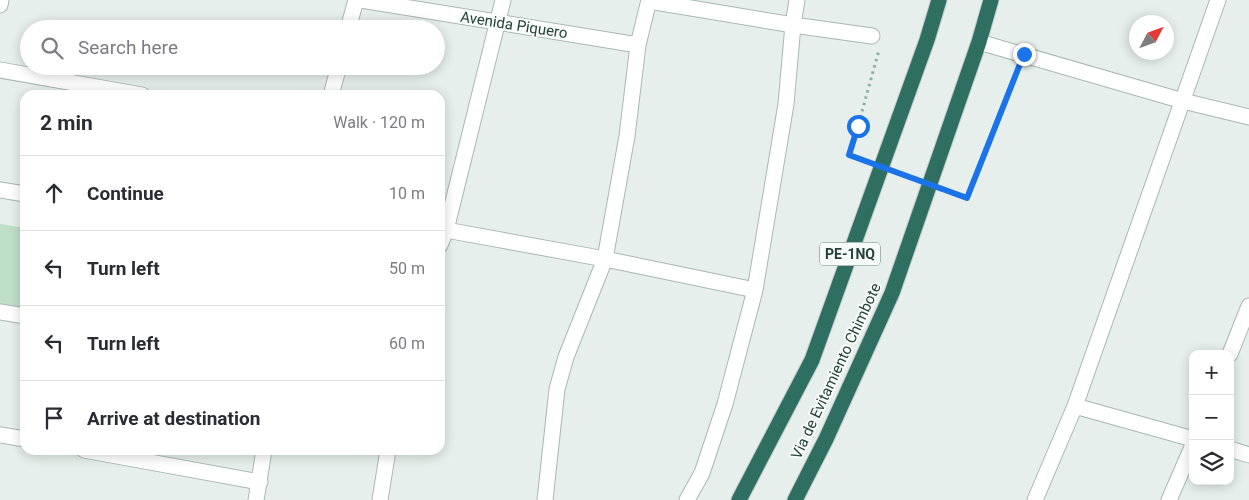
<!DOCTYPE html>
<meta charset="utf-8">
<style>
:root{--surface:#fff;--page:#f7f7f7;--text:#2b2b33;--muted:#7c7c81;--line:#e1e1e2}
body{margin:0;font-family:Roboto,sans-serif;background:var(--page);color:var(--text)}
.controls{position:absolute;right:15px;bottom:15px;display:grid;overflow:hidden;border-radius:10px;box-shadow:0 2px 12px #0003}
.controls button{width:45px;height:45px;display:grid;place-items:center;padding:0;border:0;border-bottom:1px solid var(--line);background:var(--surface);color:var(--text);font:25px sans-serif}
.compass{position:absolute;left:1129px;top:15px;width:45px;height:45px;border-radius:50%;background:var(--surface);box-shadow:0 2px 12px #0003;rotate:49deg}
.stop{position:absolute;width:15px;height:15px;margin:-11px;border:4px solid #1a73e8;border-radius:50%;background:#fff}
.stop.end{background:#1a73e8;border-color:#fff;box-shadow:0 1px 5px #0008}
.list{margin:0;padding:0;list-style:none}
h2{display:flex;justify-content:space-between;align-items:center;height:65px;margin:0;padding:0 20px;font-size:21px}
h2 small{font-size:16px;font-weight:400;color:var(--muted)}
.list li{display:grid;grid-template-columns:32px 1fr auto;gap:15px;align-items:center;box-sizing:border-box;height:75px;padding:0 20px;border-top:1px solid var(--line)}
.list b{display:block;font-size:19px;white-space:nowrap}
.list em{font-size:16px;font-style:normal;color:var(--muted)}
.icon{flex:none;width:28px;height:28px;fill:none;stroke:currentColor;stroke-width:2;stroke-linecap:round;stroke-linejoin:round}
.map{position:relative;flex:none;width:1249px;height:500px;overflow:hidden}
.search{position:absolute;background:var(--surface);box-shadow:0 2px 12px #0003;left:20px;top:20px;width:425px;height:55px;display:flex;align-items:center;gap:12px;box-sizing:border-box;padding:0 18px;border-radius:28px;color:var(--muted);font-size:19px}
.panel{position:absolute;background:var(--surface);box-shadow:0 2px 12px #0003;left:20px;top:90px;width:425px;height:365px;border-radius:15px}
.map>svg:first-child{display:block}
.green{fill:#bfe0c8}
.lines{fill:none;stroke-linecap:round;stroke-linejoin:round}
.minor-casing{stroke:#a8b8b2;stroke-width:17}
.highway-casing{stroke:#c2cac8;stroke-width:17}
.path{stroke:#86b3a5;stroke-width:3;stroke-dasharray:2.5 4;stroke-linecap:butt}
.minor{stroke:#fff;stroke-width:15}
.highway{stroke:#2f6f62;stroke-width:15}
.path-bridge{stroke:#86b3a5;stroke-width:3;stroke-dasharray:2.5 4;stroke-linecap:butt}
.route{stroke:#1a73e8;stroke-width:6}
.labels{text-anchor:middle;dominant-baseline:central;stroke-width:4;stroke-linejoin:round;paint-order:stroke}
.shield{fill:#f7fbf9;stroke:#637a73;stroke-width:1}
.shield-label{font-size:14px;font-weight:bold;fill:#24423a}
.street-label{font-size:15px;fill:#24423a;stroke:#f7fbf9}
</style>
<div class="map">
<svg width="1249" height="500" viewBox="0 0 1249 500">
<rect width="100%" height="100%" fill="#e6efeb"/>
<path class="green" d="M0 224 25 228V309L0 304Z"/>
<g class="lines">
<defs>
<path id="minor" d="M361 0 638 45
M649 1 793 25 872 36
M0 5 1 0
M348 29 356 0
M979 42 1183 101 1249 117
M0 70 142 95
M331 95 339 66
M0 190 25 194
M446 230 605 259 755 290
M440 245 446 230 503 0
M0 312 25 316
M1230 354 1249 306
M1075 406 1193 439
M0 435 25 439
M1230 449 1249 455
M84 450 260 482
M256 500 264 450
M380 500 388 450
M545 500 557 389 566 357 605 259 627 136 638 45 649 0
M687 500 702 473 725 404 755 290 786 104 793 25 797 0
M1035 500 1075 406 1218 0
M1169 500 1193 445"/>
<path id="highway" d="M739 500 812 360 927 40 939 0
M795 500 826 439 892 293 979 42 991 0"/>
</defs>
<use href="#minor" class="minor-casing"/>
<use href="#highway" class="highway-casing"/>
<path class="path" d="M849 155 858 126 879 50
M967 198 1018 68"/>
<use href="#minor" class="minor"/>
<use href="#highway" class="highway"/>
<path class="path-bridge" d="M849 155 967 198"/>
</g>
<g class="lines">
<path class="route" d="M858 126 849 155 967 198 1024 54"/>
</g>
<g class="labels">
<rect class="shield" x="820" y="242.5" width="60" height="23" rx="4"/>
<g class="shield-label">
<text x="850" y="254">PE-1NQ</text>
</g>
<g class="street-label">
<text transform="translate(514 25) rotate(9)">Avenida Piquero</text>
<text transform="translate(836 371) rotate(-65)">Via de Evitamiento Chimbote</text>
</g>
</g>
</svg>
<div class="controls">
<button>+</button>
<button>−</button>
<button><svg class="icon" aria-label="layers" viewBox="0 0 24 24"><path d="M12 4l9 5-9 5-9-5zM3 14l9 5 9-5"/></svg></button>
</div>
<svg class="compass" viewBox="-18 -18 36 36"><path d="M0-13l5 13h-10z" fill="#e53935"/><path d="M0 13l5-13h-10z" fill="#7c7c81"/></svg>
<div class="stop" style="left:858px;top:126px"></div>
<div class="stop end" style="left:1024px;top:54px"></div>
<div class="search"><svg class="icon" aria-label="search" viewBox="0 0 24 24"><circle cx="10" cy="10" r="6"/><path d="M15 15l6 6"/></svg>Search here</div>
<section class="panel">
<h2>2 min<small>Walk · 120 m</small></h2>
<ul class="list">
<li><svg class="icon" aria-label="ahead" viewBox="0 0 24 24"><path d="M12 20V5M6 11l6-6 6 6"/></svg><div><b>Continue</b></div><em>10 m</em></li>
<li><svg class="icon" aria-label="left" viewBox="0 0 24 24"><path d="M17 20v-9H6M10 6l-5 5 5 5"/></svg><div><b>Turn left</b></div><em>50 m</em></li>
<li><svg class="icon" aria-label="left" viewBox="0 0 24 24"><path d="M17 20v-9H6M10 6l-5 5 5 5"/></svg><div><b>Turn left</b></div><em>60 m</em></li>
<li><svg class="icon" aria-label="arrive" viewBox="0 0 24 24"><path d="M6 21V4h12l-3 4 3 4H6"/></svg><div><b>Arrive at destination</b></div></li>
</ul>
</section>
</div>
